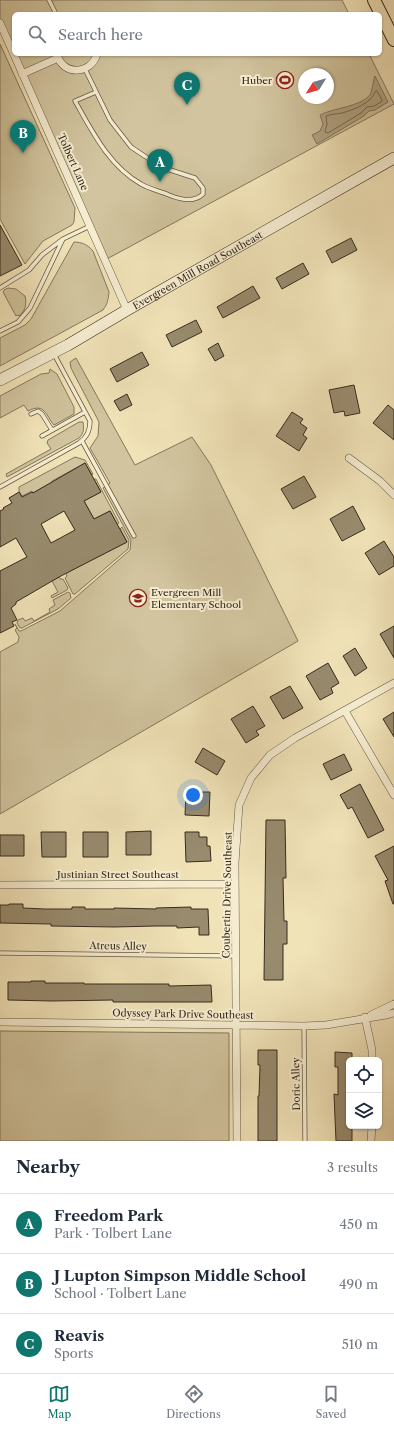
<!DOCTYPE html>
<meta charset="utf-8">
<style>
:root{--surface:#fff;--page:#f6f6f7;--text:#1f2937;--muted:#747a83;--line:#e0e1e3;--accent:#0f766e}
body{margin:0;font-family:"Libre Caslon Text",serif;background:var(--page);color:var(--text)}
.controls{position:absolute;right:12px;bottom:12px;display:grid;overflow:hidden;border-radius:6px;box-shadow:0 1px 3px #0004}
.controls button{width:36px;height:36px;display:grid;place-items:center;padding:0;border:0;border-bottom:1px solid var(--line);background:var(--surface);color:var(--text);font:20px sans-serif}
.compass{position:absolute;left:298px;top:68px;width:36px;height:36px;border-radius:50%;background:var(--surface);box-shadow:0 1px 3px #0004;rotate:233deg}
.you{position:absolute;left:193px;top:795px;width:14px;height:14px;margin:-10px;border:3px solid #fff;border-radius:50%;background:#1a73e8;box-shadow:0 0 0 6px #1a73e833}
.badge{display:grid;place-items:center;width:26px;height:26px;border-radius:50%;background:var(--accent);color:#fff;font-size:13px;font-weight:700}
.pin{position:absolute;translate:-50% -33px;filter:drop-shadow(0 1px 2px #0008)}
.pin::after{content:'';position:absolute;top:21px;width:14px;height:12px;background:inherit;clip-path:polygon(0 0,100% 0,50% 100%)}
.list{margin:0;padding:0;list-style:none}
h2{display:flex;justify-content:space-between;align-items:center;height:52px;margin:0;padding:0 16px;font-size:17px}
h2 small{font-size:13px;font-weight:400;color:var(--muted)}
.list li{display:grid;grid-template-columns:26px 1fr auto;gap:12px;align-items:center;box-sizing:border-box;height:60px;padding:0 16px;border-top:1px solid var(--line)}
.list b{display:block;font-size:15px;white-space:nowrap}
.list p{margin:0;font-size:13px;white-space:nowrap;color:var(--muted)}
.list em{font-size:13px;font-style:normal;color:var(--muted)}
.icon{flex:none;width:22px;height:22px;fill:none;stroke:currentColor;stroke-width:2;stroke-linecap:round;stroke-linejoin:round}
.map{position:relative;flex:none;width:394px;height:1141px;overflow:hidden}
.search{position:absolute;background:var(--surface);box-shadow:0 1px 3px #0004;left:12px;right:12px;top:12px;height:44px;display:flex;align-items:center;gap:10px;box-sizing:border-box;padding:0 14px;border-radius:6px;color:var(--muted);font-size:15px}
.sheet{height:232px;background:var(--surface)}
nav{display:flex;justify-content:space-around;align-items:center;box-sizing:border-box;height:56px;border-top:1px solid var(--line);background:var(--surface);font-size:11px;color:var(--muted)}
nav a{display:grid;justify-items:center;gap:2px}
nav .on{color:var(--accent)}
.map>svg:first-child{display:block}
.green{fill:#d1c49e;stroke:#84785e;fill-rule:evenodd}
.water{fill:#b2a483;stroke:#81745a}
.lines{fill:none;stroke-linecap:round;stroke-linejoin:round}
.shore{stroke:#746850;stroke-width:1}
.building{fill:#988b6e;stroke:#372b1d;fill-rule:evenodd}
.lane-casing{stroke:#665944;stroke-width:5}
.street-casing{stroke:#665944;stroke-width:8}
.secondary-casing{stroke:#372b1d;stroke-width:12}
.primary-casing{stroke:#372b1d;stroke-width:14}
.lane{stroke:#f6edd1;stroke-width:3.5}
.street{stroke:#f6edd1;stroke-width:7}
.secondary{stroke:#f6edd1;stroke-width:11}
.primary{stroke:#f1e3b8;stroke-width:12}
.labels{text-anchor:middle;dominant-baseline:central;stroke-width:4;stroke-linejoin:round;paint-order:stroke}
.poi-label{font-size:10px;fill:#372b1d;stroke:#f6edd1;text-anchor:end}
.street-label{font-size:10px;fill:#372b1d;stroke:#f6edd1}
</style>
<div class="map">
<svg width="394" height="1141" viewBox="0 0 394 1141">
<rect width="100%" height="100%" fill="#f1e3b8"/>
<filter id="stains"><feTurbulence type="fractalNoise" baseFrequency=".005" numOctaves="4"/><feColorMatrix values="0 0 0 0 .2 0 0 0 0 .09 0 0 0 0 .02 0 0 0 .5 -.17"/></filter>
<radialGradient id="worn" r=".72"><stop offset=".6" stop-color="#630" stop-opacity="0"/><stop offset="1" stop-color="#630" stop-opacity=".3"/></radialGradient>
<path class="green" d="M0 0H342L349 14H14V54H369L394 104 105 260 0 23ZM304 74H328V98H304Z
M0 44 75 208 74 222 72 225 43 241 25 264 0 219Z
M74 242C82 242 88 245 93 251L109 292C108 300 108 303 103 310L0 366V338L25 325 31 319Z
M8 288 16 289 25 296C27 305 25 311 19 316L18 315 16 316 3 292 4 291V290Z
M76 358 135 465 192 437 211 465 298 641 0 814V652L18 642 19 637 15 630 17 628 15 624 19 631H21L60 611 130 550 131 540 103 488 110 483 90 448 98 436 99 422 71 368 70 362Z
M50 369 57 374 74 407V414L54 425C46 416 45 402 28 411L24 405 0 418V396L41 374 49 373Z
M79 422H83C84 429 84 433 79 438L7 477 6 474 51 449 47 443 48 440Z
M75 457 85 460 93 474 92 475 85 463 52 481V482L33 493 32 491 22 496 19 491V487Z
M94 479H96L119 523 117 524 110 511 94 519 84 501 101 492Z
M122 527 129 540 128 549 75 594H73L65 578 67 576 66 573 127 542 120 529Z
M59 577 60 579H63L68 588 67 590 52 598 51 596 58 592 52 581Z
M68 592 70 593 71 598 58 609 22 628H20L17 623 18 620 23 618 25 621 32 618 34 621 50 612 49 609 55 605 53 600Z
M0 1031 229 1033V1141H0Z"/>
<path class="water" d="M375 76 388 102 375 110 369 111 364 116 317 144 312 135 320 131 323 124 320 115C333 108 360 107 370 95 372 92 373 81 375 76Z"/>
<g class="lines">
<path class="shore" d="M377 91 382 100 381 102 374 106 367 107 361 113 328 133 325 132 327 124 326 116C331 114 337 114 342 113 353 110 372 103 375 92Z"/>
</g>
<path class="building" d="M0 225 22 265 0 276Z
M351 238 357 250 332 263 326 251Z
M303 263 309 274 282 289 276 278Z
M253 286 260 298 223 318 217 307Z
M196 320 202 332 172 347 166 335Z
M218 343 224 356 215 361 208 349Z
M142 352 149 365 117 382 110 369Z
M354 385 360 413 345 416 344 411 334 413 329 390Z
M127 394 132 405 120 411 114 401Z
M388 405 394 410V440L373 423Z
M292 412 303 419 300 423 307 428 303 435 307 438 299 451 276 436Z
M85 463 101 492 84 501 94 519 110 511 127 542 59 577 16 602V604L11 608 17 620 12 622 14 626 0 633V571L27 557 16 538 0 547V511L4 509 3 508 12 503 9 498 19 492 22 497 32 492 33 493ZM64 511 75 530 51 543 41 524Z
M304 476 316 497 293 509 281 489Z
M353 506 365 529 342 541 330 519Z
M384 541 394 557V566L379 575 365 553Z
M394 626V658L380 634Z
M355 648 367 668 355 676 343 656Z
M328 663 339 683 331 688 333 693 320 700 306 676Z
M290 686 303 708 283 719 270 697Z
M253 706 265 726 256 731 259 735 246 743 231 719Z
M394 712V737L383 719Z
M203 748 225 761 217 775 195 762Z
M344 754 352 770 331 780 323 764Z
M360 784 384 830 368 838 352 807 348 809 340 795Z
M186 792H210L209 816 185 815Z
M266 820H285L286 878H283L284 921H287V944H283V980H264Z
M151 831V855H126V832Z
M41 832H66V857H42Z
M83 832H108V857H83Z
M185 832H199V837H207V846H210L211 861 186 862Z
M0 835H24V856H0Z
M394 846V904H393L385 881 388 880 375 856Z
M9 904H23V908L45 909H72V907H85V909H114V908L156 909V908L191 907V909H208L209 935H199V927L177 928V926H156L114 927 51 926V924L0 923V905H9Z
M31 981H45V983H84V984H169V986L211 985 212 1002H113V1000L52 1001 8 1000V982H31Z
M258 1050H277V1141H258V1096H259L260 1065H258Z
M335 1052 352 1053V1060H349V1126H352V1141H336L334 1094 338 1095V1067H335Z"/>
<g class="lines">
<defs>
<path id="lane" d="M49 0 56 14
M85 69 110 120 131 147 161 167 195 178 203 188V194C194 203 181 200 169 195 160 191 149 189 141 184 109 166 92 131 75 101L96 92
M0 288 29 270 42 255 63 239 90 226
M0 331 18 322 30 308 63 239
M31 414 38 411 42 414 52 430
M42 436 85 412
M82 441 134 536
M0 487 79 443C87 437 90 431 90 421L54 354
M0 953 236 956
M304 1026 305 1141"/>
<path id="street" d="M0 23 127 310
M57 54C62 76 91 75 97 54
M22 74 58 58
M349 458 380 481 394 495
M345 711 394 795
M0 885 235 884
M371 1015 394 1004
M365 1017 372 1050V1060
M0 1022 304 1026 326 1025 386 1015 394 1013
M237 1141 235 863 239 805 251 778 270 755 295 738 394 683
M371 1141 372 1126"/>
<g id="secondary">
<path id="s1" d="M0 380 68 345 127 310 394 158"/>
</g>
<path id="primary" d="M374 0 394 40"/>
</defs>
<use href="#lane" class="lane-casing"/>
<use href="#street" class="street-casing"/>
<use href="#secondary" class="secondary-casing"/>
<use href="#primary" class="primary-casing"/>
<use href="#lane" class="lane"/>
<use href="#street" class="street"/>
<use href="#secondary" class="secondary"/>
<use href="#primary" class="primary"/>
</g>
<defs>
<symbol id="stadium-ring" viewBox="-11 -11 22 22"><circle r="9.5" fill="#f6edd1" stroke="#8f2418" stroke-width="1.5"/><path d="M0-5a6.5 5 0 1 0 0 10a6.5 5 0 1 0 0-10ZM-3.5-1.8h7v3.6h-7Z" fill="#8f2418"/></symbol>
<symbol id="school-ring" viewBox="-11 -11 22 22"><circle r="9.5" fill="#f6edd1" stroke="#8f2418" stroke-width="1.5"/><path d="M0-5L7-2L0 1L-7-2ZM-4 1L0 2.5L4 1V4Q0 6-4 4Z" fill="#8f2418"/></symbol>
</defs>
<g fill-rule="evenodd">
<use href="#stadium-ring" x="275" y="70" width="20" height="20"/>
<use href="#school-ring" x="128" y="588" width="20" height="20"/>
</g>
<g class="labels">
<g class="poi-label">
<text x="272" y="80">Huber</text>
<text x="151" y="592" text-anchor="start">Evergreen Mill<tspan x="151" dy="12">Elementary School</tspan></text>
</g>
<g class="street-label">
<text transform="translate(73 162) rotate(66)">Tolbert Lane</text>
<text stroke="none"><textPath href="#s1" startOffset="226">Evergreen Mill Road Southeast</textPath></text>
<text x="118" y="874">Justinian Street Southeast</text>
<text transform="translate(227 895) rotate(-89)">Coubertin Drive Southeast</text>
<text transform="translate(118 946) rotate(1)">Atreus Alley</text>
<text transform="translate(183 1014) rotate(1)">Odyssey Park Drive Southeast</text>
<text transform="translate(296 1084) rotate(-91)">Doric Alley</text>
</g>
</g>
<rect width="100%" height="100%" filter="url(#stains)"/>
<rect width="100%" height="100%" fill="url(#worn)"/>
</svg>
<div class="controls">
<button><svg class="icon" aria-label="locate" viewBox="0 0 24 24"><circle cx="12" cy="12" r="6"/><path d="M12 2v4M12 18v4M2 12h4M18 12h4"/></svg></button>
<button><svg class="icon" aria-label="layers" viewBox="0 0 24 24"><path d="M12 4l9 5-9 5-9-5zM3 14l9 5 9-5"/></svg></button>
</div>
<svg class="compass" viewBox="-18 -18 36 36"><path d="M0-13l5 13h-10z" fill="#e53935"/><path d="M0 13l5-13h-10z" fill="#747a83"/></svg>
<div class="you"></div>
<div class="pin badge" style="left:160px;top:182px">A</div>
<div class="pin badge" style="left:23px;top:153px">B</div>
<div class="pin badge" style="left:187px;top:105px">C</div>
<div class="search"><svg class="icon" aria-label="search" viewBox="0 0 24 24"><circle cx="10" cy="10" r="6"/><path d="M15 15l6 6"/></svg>Search here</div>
</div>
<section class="sheet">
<h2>Nearby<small>3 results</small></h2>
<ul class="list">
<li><span class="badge">A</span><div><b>Freedom Park</b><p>Park · Tolbert Lane</p></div><em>450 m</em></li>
<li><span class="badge">B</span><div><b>J Lupton Simpson Middle School</b><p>School · Tolbert Lane</p></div><em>490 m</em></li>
<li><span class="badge">C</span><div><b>Reavis</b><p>Sports</p></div><em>510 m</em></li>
</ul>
</section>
<nav>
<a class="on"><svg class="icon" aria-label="map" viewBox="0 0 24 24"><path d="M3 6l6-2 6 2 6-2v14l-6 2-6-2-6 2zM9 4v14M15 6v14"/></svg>Map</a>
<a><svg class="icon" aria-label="directions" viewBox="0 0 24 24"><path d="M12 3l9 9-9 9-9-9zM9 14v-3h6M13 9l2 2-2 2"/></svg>Directions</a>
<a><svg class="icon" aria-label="saved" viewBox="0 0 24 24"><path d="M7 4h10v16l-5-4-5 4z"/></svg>Saved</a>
</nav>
